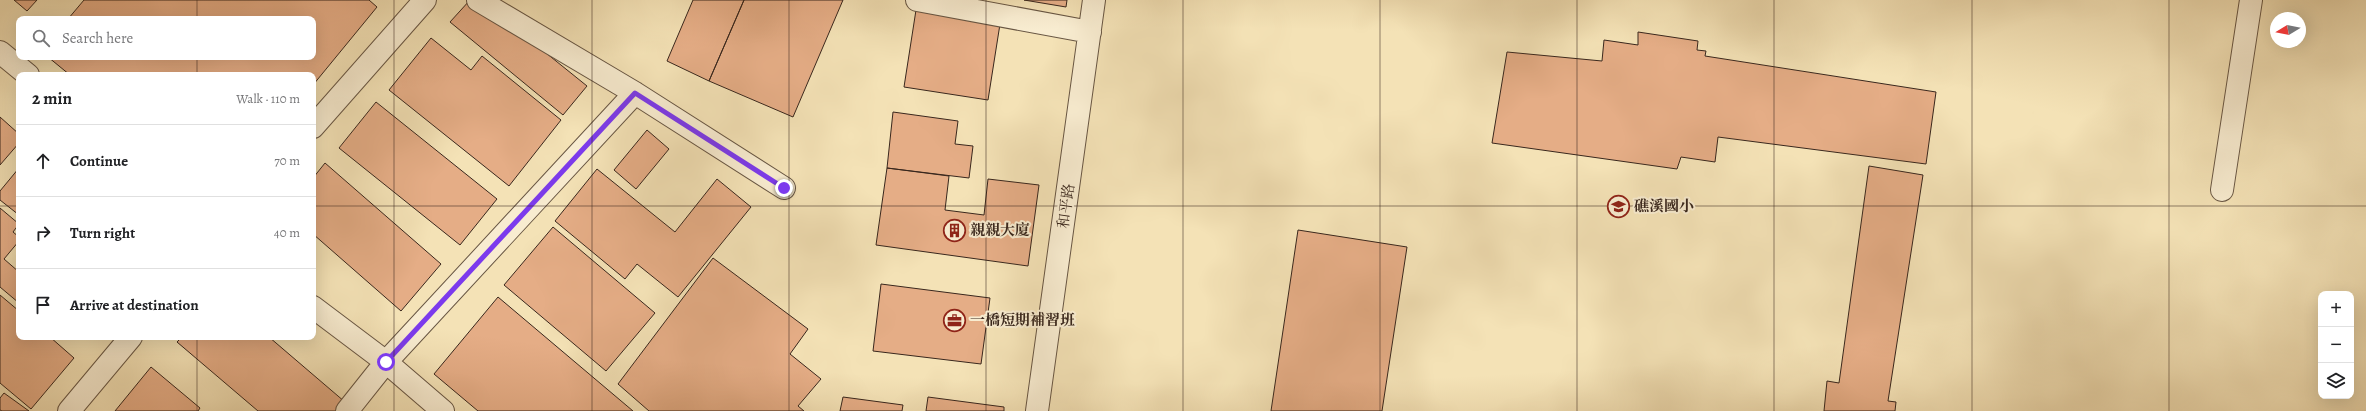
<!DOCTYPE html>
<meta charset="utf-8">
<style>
:root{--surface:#fff;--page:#f2f2f2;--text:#202124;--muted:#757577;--line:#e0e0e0}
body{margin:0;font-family:Alegreya,"Noto Serif TC",serif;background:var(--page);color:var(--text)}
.controls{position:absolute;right:12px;bottom:12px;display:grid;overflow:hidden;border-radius:8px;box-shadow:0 4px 16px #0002}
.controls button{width:36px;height:36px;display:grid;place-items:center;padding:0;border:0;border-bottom:1px solid var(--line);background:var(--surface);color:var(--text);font:20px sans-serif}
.compass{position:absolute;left:2270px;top:12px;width:36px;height:36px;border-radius:50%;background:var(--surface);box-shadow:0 4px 16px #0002;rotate:260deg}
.stop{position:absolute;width:12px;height:12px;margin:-9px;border:3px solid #7c3aed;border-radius:50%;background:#fff}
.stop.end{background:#7c3aed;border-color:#fff;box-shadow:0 1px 4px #0008}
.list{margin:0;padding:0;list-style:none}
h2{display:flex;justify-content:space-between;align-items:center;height:52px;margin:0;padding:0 16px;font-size:17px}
h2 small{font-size:13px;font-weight:400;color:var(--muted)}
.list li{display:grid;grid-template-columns:26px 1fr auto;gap:12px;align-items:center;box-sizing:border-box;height:72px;padding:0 16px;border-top:1px solid var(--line)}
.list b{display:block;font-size:15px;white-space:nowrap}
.list em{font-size:13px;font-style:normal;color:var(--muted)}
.icon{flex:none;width:22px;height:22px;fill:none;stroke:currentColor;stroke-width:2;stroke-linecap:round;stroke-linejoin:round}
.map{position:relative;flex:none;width:2366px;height:411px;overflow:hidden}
.search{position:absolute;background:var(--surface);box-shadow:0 4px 16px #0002;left:16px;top:16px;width:300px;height:44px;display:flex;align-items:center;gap:10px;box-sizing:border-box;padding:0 14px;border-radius:8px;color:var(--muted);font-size:15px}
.panel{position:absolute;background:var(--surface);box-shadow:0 4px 16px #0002;left:16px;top:72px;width:300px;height:268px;border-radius:8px}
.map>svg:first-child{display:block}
.building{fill:#e5ad86;stroke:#39271d}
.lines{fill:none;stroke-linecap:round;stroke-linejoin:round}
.minor-casing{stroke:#685643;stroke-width:24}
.minor{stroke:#f8ecd0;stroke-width:22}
.route{stroke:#7c3aed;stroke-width:5}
.grid{fill:none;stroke:#39271d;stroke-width:1;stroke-opacity:0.55}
.labels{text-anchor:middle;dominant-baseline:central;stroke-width:4;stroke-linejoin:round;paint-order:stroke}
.street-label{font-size:15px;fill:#39271d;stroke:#f8ecd0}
.poi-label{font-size:15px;font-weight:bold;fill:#39271d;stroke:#f8ecd0;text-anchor:start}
</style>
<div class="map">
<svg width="2366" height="411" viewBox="0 0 2366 411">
<rect width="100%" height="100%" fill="#f4e2b6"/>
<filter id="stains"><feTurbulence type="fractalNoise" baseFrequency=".005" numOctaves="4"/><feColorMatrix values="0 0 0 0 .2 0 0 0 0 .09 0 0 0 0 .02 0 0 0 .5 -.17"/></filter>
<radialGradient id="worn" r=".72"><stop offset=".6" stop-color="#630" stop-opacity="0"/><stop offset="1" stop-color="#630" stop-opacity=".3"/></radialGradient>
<path class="building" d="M14 0H37L27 11Z
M84 0H369L377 7 313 85V75H70L48 57H313V19H68Z
M470 0 515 28 587 86 563 115 450 22Z
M693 0H744L709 81 667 61Z
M744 0H843L793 117 709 81Z
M1024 0H1067L1066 7Z
M916 10 1000 24 988 100 904 87Z
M1638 32 1698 41 1697 50 1706 51 1705 56 1936 92 1926 164 1718 137 1715 162 1681 157 1677 169 1492 143 1507 52 1602 61 1604 40 1638 45Z
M431 38 471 70 482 56 561 120 509 186 389 90Z
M376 102 497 199 460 245 339 148Z
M893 112 958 121 955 144 973 146 969 178 887 168Z
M0 117 19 134V143L0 165Z
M647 130 669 149 636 189 614 170Z
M325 163 441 264 401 311 313 234V178Z
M1869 166 1923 175 1888 401 1896 402 1895 411H1824L1827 381 1839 383Z
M19 168V215L0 200V191Z
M887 168 949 176 945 210 984 215 988 179 1039 185 1028 266 876 245Z
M597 169 675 232 717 179 751 207 678 297 637 264 625 279 555 221Z
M0 208 19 224 13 232 19 237V241L4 259 19 272V303L0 287Z
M553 227 655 313 606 371 504 285Z
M1298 230 1407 247 1382 411H1271Z
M713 258 808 329 790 354 821 379 798 406 804 411H649L618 384Z
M881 284 990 298 981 364 873 351Z
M0 295 19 311V337H50L74 358 31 409 0 383Z
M498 297 633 411H478L434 374Z
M182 337H269L345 402 337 411H258L177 342Z
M151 367 200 408 198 411H115Z
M4 393 29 411H2L0 410V398Z
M843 397 903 405 902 411H840Z
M928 397 1004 407V411H926Z"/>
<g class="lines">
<defs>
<path id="minor" d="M478 0 635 93 784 188
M917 0 1090 32
M0 52 28 75
M313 127 425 0
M2222 190 2251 0
M313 307 386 362 443 411
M69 411 131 337
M347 411 386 362 635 93
M1037 411 1094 0"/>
</defs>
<use href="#minor" class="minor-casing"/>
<use href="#minor" class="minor"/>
</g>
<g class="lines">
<path class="route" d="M386 362 635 93 784 188"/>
</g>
<path class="grid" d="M197 0V19M394 0V411M592 0V411M789 0V411M986 0V411M1183 0V411M1380 0V411M1577 0V411M1774 0V411M1972 0V411M2169 0V411M197 57V75M0 206H19M313 206H2366M197 337V411"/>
<defs>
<symbol id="school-ring" viewBox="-11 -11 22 22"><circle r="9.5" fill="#f8ecd0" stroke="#8f2418" stroke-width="1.5"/><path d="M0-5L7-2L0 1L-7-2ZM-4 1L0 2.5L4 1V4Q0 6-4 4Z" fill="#8f2418"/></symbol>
<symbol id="building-ring" viewBox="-11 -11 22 22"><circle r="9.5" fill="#f8ecd0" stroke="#8f2418" stroke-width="1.5"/><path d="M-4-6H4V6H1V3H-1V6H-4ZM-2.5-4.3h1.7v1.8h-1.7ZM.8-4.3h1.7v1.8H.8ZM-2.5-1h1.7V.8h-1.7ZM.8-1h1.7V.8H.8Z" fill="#8f2418"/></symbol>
<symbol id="office-ring" viewBox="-11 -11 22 22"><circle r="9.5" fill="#f8ecd0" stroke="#8f2418" stroke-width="1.5"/><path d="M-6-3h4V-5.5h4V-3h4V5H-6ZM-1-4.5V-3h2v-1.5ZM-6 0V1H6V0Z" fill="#8f2418"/></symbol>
</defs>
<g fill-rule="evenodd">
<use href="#school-ring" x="1606" y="194" width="25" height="25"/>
<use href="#building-ring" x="942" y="218" width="25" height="25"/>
<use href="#office-ring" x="942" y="308" width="25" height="25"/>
</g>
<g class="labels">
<g class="street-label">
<text transform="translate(1066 206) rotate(-82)">和平路</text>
</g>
<g class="poi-label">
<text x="1634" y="206">礁溪國小</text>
<text x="970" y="230">親親大廈</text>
<text x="970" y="320">一橋短期補習班</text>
</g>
</g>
<rect width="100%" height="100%" filter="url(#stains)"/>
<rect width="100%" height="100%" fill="url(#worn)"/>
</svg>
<div class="controls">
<button>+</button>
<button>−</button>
<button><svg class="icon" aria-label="layers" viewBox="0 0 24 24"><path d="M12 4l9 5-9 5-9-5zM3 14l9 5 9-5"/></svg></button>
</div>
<svg class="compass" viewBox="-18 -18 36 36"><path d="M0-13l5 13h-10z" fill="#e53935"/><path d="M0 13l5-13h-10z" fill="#757577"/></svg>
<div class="stop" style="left:386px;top:362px"></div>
<div class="stop end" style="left:784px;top:188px"></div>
<div class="search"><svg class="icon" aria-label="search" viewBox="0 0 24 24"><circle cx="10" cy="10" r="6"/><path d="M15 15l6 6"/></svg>Search here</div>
<section class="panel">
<h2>2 min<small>Walk · 110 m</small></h2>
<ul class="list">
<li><svg class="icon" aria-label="ahead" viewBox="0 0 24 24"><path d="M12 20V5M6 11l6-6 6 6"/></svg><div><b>Continue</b></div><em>70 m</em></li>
<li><svg class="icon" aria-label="right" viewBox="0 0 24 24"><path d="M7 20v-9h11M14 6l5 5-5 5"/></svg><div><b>Turn right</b></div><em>40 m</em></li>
<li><svg class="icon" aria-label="arrive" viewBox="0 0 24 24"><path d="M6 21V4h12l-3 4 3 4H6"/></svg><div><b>Arrive at destination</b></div></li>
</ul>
</section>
</div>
